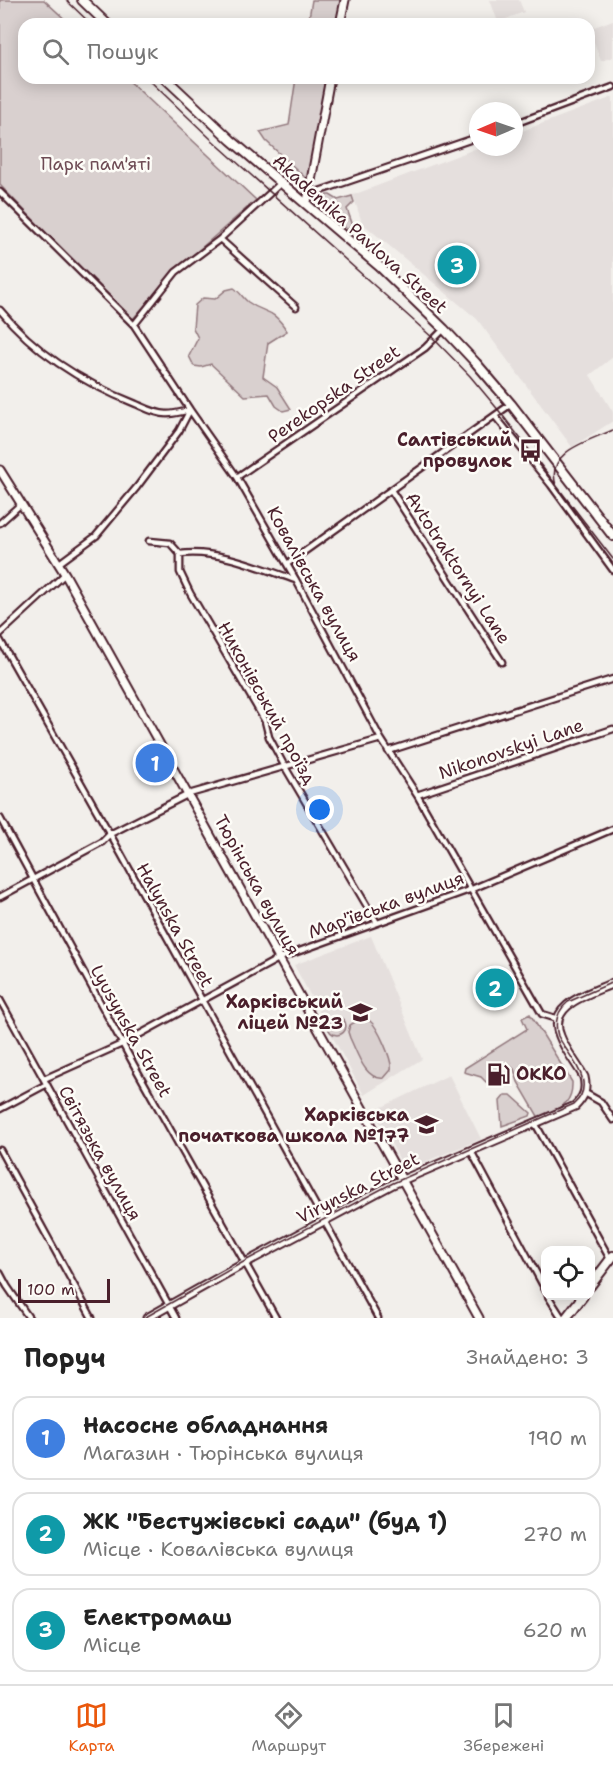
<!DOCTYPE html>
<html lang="uk">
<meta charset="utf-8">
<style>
:root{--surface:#fff;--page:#f2f2f2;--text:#222;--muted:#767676;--line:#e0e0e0;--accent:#ea580c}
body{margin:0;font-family:"Shantell Sans",sans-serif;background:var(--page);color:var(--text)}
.controls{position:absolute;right:18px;bottom:18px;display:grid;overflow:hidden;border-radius:12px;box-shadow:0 3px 15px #0003}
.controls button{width:54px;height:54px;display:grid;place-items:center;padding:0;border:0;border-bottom:2px solid var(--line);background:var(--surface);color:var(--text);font:30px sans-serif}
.compass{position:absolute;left:469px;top:102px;width:54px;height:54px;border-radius:50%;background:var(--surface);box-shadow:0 3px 15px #0003;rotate:268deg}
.scale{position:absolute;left:18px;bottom:15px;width:92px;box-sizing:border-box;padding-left:6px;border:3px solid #4a1f2b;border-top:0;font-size:16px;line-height:21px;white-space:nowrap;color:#4a1f2b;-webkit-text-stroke:4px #fdfcf7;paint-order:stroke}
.you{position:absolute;left:320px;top:810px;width:21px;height:21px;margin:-15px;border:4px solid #fff;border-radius:50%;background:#1a73e8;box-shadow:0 0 0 9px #1a73e833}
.badge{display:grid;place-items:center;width:39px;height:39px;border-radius:50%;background:var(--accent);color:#fff;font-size:20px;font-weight:700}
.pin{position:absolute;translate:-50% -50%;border:3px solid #fff;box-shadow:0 2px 6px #0006}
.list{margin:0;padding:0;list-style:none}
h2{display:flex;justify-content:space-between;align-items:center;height:78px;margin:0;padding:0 24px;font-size:26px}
h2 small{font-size:20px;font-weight:400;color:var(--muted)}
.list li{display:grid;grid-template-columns:39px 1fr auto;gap:18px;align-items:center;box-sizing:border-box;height:84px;margin:0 12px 12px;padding:0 12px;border:2px solid var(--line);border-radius:18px}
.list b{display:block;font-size:22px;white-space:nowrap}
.list p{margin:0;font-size:20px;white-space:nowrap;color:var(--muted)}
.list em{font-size:20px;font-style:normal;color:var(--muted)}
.icon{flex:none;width:33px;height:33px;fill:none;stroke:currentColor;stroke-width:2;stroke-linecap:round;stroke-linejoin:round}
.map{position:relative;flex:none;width:613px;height:1318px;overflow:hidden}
.search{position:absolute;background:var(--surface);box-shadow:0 3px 15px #0003;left:18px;right:18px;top:18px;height:66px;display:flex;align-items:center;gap:15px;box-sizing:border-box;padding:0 21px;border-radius:18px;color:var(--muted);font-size:22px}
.sheet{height:366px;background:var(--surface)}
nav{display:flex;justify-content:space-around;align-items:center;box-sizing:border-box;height:84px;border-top:2px solid var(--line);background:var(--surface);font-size:16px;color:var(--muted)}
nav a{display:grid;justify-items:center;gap:3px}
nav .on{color:var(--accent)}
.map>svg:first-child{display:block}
.built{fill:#e5dfdd}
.green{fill:#d9d0cf;stroke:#92787d;stroke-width:1.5}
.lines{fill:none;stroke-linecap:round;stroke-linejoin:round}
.street-casing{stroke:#4a1f2b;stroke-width:9}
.secondary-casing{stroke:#4a1f2b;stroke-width:11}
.primary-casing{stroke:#4a1f2b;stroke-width:12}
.street{stroke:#fdfcf7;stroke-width:4.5}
.secondary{stroke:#fdfcf7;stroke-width:7}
.primary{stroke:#fdfcf7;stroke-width:8}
.tram{stroke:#4a1f2b;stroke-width:1.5}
.labels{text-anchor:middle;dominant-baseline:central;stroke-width:5;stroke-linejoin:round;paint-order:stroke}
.park-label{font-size:18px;fill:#6e4b54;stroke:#fdfcf7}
.street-label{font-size:18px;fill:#4a1f2b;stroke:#fdfcf7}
.poi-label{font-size:18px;font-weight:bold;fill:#4a1f2b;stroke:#fdfcf7;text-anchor:end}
</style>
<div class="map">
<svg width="613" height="1318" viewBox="0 0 613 1318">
<rect width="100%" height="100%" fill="#f2efeb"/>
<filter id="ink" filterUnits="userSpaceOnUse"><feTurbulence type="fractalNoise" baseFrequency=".0167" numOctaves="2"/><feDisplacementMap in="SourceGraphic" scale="12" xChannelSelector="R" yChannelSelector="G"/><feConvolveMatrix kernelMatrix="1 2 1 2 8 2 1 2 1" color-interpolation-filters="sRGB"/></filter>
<g filter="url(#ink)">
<path class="built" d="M490 0H519L524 12 498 22Z
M613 20V57L601 61 589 29Z
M613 97V357L590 375 613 412V421L572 447 477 319 362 223 353 195 480 147H514V134Z
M371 936 422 1059 364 1095 294 965Z
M449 1075 481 1139 405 1170 374 1111Z"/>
<path class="green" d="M0 0H44L70 24H24V78H126L256 200 175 271 131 321 0 185Z
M312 0H345L340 24H308Z
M296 78H330L311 183 266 141 260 132 289 125Z
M327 195H330L338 200 352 196 354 202 347 209 352 223 348 230 323 209 322 200Z
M234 288C240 292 243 298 248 302 266 315 272 307 287 331L268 343 263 377 277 387 291 409 283 411 276 406 269 394 245 396 211 364 201 367 194 366 189 356 198 338 193 328 195 305 203 298 215 299 226 290Z
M530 1014 572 1082C573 1106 558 1108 539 1118L518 1082 514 1069 510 1066 502 1067 491 1072 492 1082H486L481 1077 464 1072 465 1068 527 1029 522 1018Z
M328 1026a9 9 0 1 1 18 0a9 9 0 1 1-18 0Z
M360 1019C364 1019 366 1019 370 1021 378 1027 393 1061 391 1070L384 1078C365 1081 357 1052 350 1038L348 1032 350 1025Z
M505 1095H511L531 1113 530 1116 502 1126 500 1101Z"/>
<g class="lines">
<defs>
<path id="street" d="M514 124 613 87
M0 192 134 325 190 410 237 477 296 580 381 739 417 795 542 1014 558 1019
M308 195 478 137
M220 239 296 307
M0 310C36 354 83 383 136 404 145 408 156 414 167 414 174 414 182 412 190 410
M134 325 176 272 220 239 282 182
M495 416 551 485 613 570
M237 477 425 348 444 329
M391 490 502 662
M0 523 21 504
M149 541 170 543 180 554C218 549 260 568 296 580
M180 554V572L190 593 265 721 269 737 285 767 377 923
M58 564 96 536 137 487 179 431 190 410
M287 564 511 404
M0 634 65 574
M0 640 110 834 378 1318
M388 751 613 679
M417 795 613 729
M0 818 134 1065 276 1318
M0 897 102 842 110 834 189 794 381 739
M0 1000 176 1318
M44 1079 122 1044 280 958 472 889 613 829
M585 1093 601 1102 613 1120
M0 1109 47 1084
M535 1123 610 1259
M0 1150 92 1318
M471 1151 546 1291
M0 1273 7 1286 29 1318
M548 1296 562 1318"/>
<path id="secondary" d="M340 24 345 0
M307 202 330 78
M0 470 65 574 479 1318
M147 1318 245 1263 393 1184 575 1106C584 1097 587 1090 584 1077 577 1064 565 1050 560 1036 546 1004 592 993 613 983"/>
<path id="primary" d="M82 0 107 24
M165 78 231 140 380 267 444 329 476 363 511 404 613 536
M590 1286 613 1256
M566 1318 583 1296"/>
</defs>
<use href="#street" class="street-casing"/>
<use href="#secondary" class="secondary-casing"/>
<use href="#primary" class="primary-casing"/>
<use href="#street" class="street"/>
<use href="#secondary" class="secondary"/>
<use href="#primary" class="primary"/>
<path class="tram" d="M66 0 91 24
M147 78 212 140 434 339 470 376 500 412 613 559
M556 485C545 451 589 441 613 430
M144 1318 247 1260 393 1183 574 1104C598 1083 569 1057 558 1036 554 1022 557 1011 568 1002L613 982"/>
</g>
</g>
<defs>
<symbol id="bus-bare" viewBox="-9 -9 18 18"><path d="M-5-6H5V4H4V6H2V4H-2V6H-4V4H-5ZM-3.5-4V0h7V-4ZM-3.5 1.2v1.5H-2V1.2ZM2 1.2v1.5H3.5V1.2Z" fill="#4a1f2b" stroke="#fdfcf7" stroke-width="2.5" paint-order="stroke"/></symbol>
<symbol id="school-bare" viewBox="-9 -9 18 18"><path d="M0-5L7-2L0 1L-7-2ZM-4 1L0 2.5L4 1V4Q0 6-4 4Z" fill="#4a1f2b" stroke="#fdfcf7" stroke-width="2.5" paint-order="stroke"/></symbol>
<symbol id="fuel-bare" viewBox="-9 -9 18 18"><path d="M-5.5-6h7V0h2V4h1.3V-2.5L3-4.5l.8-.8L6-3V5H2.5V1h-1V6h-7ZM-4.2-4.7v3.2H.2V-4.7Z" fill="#4a1f2b" stroke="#fdfcf7" stroke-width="2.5" paint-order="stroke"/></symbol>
</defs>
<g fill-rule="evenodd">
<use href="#bus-bare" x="514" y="434" width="33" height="33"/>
<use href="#school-bare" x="344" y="996" width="33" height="33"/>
<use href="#fuel-bare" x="482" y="1058" width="33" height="33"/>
<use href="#school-bare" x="410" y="1108" width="33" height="33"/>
</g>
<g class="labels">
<g class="park-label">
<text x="96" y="164">Парк пам'яті</text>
</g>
<g class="street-label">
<text transform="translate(360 234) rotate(42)">Akademika Pavlova Street</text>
<text transform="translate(334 394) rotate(-35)">Perekopska Street</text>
<text transform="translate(458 568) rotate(57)">Avtotraktornyi Lane</text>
<text transform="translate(314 584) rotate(61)">Ковалівська вулиця</text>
<text transform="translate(267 703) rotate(61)">Никонівський проїзд</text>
<text transform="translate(511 749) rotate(-19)">Nikonovskyi Lane</text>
<text transform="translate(257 885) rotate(61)">Тюрінська вулиця</text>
<text transform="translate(386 905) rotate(-20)">Мар'ївська вулиця</text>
<text transform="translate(175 925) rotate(61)">Halynska Street</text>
<text transform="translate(131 1031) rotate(61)">Lyusynska Street</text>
<text transform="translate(100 1153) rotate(61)">Світязька вулиця</text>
<text transform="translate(358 1188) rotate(-27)">Virynska Street</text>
</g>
<g class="poi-label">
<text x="512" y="440">Салтівський<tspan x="512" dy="21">провулок</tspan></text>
<text x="343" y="1002">Харківський<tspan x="343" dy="21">ліцей №23</tspan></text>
<text x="516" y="1074" text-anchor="start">OKKO</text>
<text x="409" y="1115">Харківська<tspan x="409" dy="21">початкова школа №177</tspan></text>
</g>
</g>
</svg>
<div class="controls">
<button><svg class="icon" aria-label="locate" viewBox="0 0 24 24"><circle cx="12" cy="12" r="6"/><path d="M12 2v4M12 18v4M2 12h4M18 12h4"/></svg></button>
</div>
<svg class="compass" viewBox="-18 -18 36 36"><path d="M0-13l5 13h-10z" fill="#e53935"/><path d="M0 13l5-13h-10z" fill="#767676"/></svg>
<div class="scale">100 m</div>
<div class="you"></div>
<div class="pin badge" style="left:155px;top:763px;background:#3f7fe0">1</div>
<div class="pin badge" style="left:495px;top:988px;background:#0f9aa8">2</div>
<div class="pin badge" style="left:457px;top:265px;background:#0f9aa8">3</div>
<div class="search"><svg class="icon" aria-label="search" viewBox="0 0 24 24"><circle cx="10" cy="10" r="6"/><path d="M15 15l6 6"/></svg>Пошук</div>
</div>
<section class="sheet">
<h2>Поруч<small>Знайдено: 3</small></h2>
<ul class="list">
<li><span class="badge" style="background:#3f7fe0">1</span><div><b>Насосне обладнання</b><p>Магазин · Тюрінська вулиця</p></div><em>190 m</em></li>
<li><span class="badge" style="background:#0f9aa8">2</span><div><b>ЖК &quot;Бестужівські сади&quot; (буд 1)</b><p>Місце · Ковалівська вулиця</p></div><em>270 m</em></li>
<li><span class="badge" style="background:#0f9aa8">3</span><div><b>Електромаш</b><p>Місце</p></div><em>620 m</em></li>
</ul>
</section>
<nav>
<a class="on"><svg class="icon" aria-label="map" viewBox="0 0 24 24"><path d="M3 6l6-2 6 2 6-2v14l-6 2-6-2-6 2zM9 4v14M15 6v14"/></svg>Карта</a>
<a><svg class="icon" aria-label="directions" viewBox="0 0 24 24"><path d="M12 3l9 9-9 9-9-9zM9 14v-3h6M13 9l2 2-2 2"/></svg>Маршрут</a>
<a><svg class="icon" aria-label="saved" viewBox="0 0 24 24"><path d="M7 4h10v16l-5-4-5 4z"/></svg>Збережені</a>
</nav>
